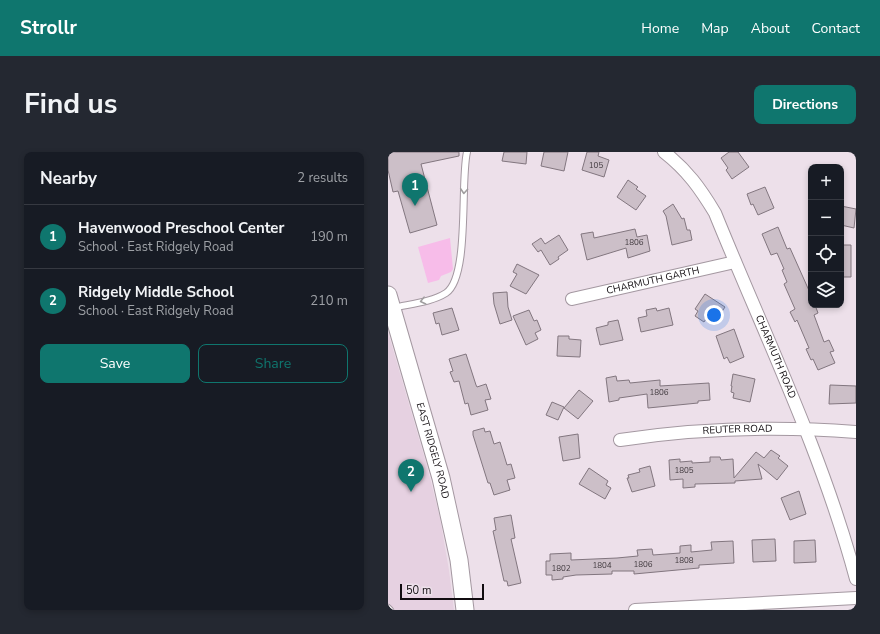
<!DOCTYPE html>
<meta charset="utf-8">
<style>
:root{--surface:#171b24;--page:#242831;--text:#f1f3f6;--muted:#9ea1a6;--line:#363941;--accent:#0f766e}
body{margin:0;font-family:"Nunito Sans",sans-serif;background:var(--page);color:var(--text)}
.controls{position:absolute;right:12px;top:12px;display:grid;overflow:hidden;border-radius:8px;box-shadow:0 2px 6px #0003}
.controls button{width:36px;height:36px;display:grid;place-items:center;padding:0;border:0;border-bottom:1px solid var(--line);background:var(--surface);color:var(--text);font:20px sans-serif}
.scale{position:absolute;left:12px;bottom:10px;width:84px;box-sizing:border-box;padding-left:4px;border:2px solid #110c10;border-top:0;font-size:11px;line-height:14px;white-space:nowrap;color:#110c10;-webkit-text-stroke:3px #ede0ea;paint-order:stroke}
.you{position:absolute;left:326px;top:163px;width:14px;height:14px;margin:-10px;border:3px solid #fff;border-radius:50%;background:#1a73e8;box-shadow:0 0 0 6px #1a73e833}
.badge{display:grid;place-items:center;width:26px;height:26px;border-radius:50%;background:var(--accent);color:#fff;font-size:13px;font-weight:700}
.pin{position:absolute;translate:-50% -33px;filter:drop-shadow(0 1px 2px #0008)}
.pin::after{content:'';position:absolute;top:21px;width:14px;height:12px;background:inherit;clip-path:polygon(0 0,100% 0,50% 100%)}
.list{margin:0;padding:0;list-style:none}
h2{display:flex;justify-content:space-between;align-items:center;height:52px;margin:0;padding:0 16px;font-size:17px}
h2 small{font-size:13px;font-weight:400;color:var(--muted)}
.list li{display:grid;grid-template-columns:26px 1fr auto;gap:12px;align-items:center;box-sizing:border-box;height:64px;padding:0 16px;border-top:1px solid var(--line)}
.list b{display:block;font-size:15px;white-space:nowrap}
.list p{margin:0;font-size:13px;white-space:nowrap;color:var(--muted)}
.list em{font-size:13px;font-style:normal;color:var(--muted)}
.actions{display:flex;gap:8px;padding:12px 16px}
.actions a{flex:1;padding:9px 0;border:1px solid var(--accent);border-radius:8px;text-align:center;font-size:14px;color:var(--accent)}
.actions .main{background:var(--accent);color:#fff}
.icon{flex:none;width:22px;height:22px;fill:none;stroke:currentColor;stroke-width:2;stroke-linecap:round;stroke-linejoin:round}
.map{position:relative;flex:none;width:468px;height:458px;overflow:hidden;border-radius:8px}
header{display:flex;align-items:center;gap:24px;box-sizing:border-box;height:56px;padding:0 20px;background:var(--accent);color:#fff}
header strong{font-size:19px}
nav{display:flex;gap:22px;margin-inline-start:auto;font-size:14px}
.intro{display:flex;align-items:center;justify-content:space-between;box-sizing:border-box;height:96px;padding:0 24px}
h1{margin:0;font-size:28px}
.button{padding:10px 18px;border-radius:8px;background:var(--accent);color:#fff;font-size:14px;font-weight:700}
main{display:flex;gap:24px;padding:0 24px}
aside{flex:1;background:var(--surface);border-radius:8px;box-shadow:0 2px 6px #0003}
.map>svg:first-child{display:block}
.built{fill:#e6d1e1}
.green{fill:#f7bce9}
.building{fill:#ccbfc8;stroke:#82767f}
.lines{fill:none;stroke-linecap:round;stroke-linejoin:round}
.lane-casing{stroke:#a498a1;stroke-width:8}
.street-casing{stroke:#a498a1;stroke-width:14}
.secondary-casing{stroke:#a498a1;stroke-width:19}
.lane{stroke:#fff;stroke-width:6}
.street{stroke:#fff;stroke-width:12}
.secondary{stroke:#fff;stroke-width:17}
.oneway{stroke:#a09e9f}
.labels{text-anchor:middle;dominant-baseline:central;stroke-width:3;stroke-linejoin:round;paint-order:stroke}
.number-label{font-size:8px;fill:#40393e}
.street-label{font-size:10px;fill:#110c10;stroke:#ede0ea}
</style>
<header>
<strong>Strollr</strong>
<nav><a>Home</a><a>Map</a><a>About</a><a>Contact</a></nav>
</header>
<div class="intro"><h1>Find us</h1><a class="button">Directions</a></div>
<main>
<aside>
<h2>Nearby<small>2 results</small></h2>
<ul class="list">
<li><span class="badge">1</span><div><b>Havenwood Preschool Center</b><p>School · East Ridgely Road</p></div><em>190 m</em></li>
<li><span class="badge">2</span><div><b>Ridgely Middle School</b><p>School · East Ridgely Road</p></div><em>210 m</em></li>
</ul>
<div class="actions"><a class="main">Save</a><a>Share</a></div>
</aside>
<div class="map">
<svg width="468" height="458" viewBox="0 0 468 458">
<rect width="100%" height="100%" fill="#ede0ea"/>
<path class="built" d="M0 180 39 314 52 366 61 418 66 458H0Z"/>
<path class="green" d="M62 86 65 117 63 120 53 124 51 128 40 131 30 95Z"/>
<path class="building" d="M0 0H71V4L33 12 49 73 22 81 10 39 5 40 0 18Z
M116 0H139L138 12 114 9Z
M156 0H180L176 19 153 14Z
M199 0H211L210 4 221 8 216 25 194 18Z
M341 0H350L361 15 344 27 338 18 340 16 333 6Z
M240 28 250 35 248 37 258 44 248 58 229 45Z
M377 35 386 56 370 63 365 52 363 53 359 42Z
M285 52 294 67 296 66 299 78H302L304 88 284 93 278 64 275 59Z
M453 54 468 57 466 76 453 73Z
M390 75 399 97 402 96 423 143V153H427L430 161 426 163 436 190 441 188 446 199 442 200 447 211 430 218 425 207 423 208 418 197 421 196 409 168 407 170 402 160 407 157 396 132 399 130 394 118 396 117 389 101 383 103 374 82Z
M247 77 249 85 259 83 262 99 240 106 238 96 199 108 193 82 205 80 206 86Z
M171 83 180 98 170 105 171 107 162 113 153 98 150 100 144 92 153 86 157 92Z
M453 93H463V125H453Z
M129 112 151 123 138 142 122 134 129 122 125 120Z
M119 140 120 155 124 168 112 172 106 152 105 141Z
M317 142 337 155 327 170 320 164 316 170 307 164 310 159 307 157Z
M64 156 71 178 54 183 51 171 48 172 45 161Z
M268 156 269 159 281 156 285 173 253 180 250 166 259 164 258 158Z
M141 158 146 169 149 168 153 178 147 181 150 187 138 193 125 164Z
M230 168 235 188 212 193 208 176 220 173V170Z
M346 177 356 205 342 211 339 205 336 207 328 184Z
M170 184H181V187L193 188 192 205 169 204Z
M78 202 88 233 89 235 98 232 103 247 97 248 100 258 83 263 80 251 77 252 71 229 66 230 62 220 65 219 61 207Z
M345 222 367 227 362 250 345 246 346 241 343 240 344 234H343Z
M228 224 229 229 241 228 242 231 272 228V234L321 231 322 248 310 249V251L260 256 259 242 231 246V248L221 250 218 226Z
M442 233 468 234V251L441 252Z
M191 238 205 249 190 267 176 256Z
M164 250 176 255 170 268 158 263Z
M96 276 97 280 102 279 106 292 112 290 119 313 123 312 127 326 119 328 122 338 106 343 102 331H100L85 283V279Z
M190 282 192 306 175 309 171 285Z
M383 298 392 304 390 306 400 314 389 328 370 312 374 327 347 329V331L307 332V335L295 336V327L282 328 281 308 292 307V310L304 309V311L322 310V305H332L333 308 345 307 346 326 368 300 376 306Z
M262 314 267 334 244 340 239 326H241L240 323 252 320 251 317Z
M201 316 220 329 218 333 223 336 217 347 191 332Z
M411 339 418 362 402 368 393 346Z
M123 363 127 386 123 387 133 431 120 434 119 429H116L105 379 108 378 106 366Z
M387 387 388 409 365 410 364 388Z
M427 388 428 410 406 411V389Z
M345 389 346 411 311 413V416L246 422V419H224V422L188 423 175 425V427L164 428V423H158V409H162V402L183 401V408L229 406 250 404 249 398 264 397 265 403 292 401V394L303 393V400L324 398 323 390Z"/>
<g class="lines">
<defs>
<path id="lane" d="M5 156C22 152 44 150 58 141 82 125 72 29 79 0
M0 456 2 458"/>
<g id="street">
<path id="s1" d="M276 0C299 18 312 36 327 61 376 182 434 300 468 427"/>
<path id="s2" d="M184 147 347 110"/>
<path id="s3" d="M232 288C311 276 389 274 468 280"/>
<path d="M247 458 468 446"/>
</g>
<g id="secondary">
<path id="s4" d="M0 143 53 326 71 408 77 458"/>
</g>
</defs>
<use href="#lane" class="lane-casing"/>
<use href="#street" class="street-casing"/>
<use href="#secondary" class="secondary-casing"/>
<use href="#lane" class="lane"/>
<use href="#street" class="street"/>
<use href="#secondary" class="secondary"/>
</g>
<defs><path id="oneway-chevron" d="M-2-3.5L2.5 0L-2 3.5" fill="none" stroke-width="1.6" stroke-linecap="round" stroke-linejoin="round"/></defs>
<g class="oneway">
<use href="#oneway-chevron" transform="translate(76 39) rotate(94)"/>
<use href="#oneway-chevron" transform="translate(35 149) rotate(166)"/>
</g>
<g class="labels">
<g class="number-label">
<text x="208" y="13">105</text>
<text x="246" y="90">1806</text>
<text x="271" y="240">1806</text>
<text x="296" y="318">1805</text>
<text x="296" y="408">1808</text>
<text x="255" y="412">1806</text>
<text x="214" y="413">1804</text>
<text x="173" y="416">1802</text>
</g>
<g class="street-label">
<text stroke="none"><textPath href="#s2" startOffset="83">CHARMUTH GARTH</textPath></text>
<text stroke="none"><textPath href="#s1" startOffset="236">CHARMUTH ROAD</textPath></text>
<text stroke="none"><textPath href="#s3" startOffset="118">REUTER ROAD</textPath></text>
<text stroke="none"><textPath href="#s4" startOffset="162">EAST RIDGELY ROAD</textPath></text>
</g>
</g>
</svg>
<div class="controls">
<button>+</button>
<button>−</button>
<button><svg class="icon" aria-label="locate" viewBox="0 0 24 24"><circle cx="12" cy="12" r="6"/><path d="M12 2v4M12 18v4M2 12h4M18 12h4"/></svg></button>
<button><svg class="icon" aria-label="layers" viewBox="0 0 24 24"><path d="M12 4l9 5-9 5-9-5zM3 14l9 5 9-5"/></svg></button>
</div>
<div class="scale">50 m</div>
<div class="you"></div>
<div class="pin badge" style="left:27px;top:54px">1</div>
<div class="pin badge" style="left:23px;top:340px">2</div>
</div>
</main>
